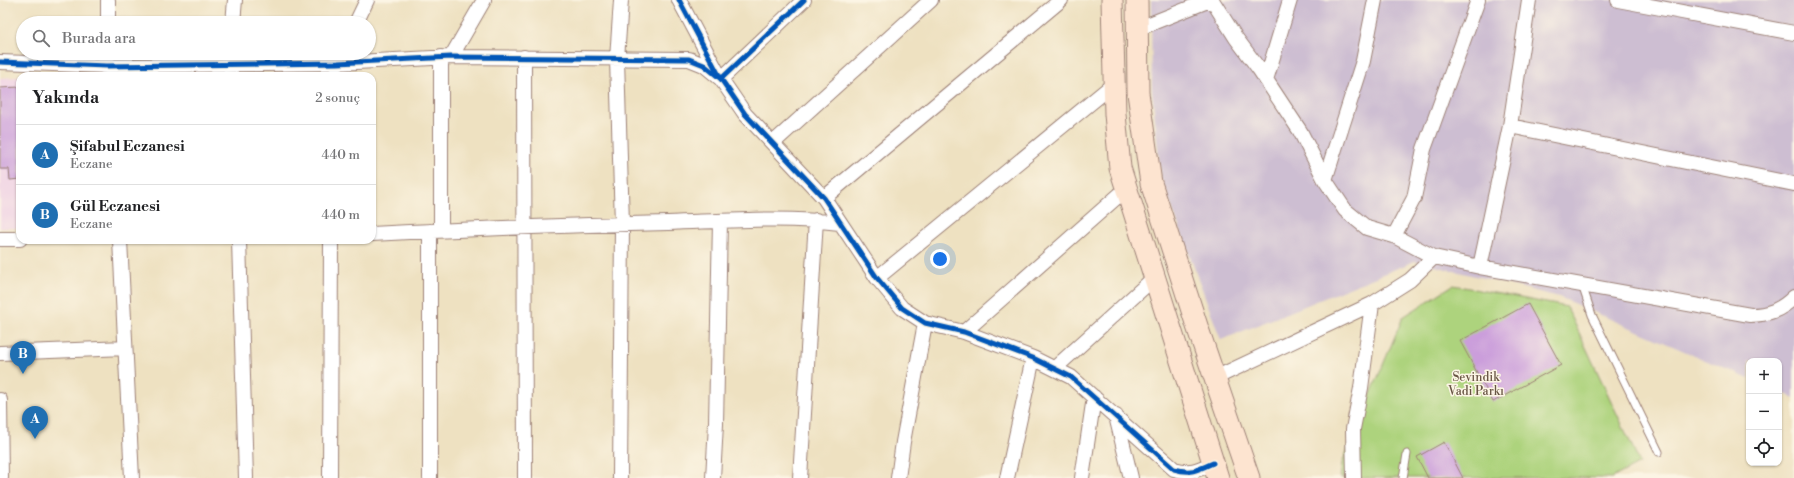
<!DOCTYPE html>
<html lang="tr">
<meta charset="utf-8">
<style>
:root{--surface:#fff;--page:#f2f2f2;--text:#202124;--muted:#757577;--line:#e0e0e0;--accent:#1f6fb2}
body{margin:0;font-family:"Libre Bodoni",serif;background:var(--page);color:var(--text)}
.controls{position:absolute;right:12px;bottom:12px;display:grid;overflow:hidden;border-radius:8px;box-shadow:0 1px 3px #0004}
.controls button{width:36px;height:36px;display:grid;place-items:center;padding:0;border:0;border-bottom:1px solid var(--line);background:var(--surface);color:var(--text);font:20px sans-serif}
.you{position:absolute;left:940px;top:259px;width:14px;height:14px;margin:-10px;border:3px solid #fff;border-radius:50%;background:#1a73e8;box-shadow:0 0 0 6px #1a73e833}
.badge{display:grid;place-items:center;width:26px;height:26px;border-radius:50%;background:var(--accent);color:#fff;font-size:13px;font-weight:700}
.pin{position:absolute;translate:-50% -33px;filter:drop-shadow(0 1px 2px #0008)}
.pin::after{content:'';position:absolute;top:21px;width:14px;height:12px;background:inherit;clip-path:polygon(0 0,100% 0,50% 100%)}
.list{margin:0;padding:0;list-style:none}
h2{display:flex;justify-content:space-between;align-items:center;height:52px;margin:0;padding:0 16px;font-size:17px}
h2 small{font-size:13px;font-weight:400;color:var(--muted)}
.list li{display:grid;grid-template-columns:26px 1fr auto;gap:12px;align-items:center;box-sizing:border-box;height:60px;padding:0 16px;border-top:1px solid var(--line)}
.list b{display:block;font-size:15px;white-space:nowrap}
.list p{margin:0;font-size:13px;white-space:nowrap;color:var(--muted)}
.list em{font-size:13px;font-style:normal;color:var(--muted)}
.icon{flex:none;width:22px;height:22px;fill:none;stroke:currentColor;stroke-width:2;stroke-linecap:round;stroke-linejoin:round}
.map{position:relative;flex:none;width:1794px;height:478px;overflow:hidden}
.search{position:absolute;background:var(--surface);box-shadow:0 1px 3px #0004;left:16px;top:16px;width:360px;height:44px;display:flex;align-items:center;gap:10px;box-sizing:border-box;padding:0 14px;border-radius:22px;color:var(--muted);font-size:15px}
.panel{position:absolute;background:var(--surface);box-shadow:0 1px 3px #0004;left:16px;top:72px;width:360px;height:172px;border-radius:12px}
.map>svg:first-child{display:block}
.built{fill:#efd0e5}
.industrial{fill:#cdbed2}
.green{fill:#add37d;stroke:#7c7954}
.building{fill:#cb9edb}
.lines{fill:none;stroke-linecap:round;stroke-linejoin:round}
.lane-casing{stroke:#9c8076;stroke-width:9}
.street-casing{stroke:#9c8076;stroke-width:16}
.secondary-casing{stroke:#9c8076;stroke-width:23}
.lane{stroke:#fff;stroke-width:7}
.street{stroke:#fff;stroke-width:14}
.secondary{stroke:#fde4d0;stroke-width:21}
.cycleway-casing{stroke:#fcf5e5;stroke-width:8}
.cycleway{stroke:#0057b8;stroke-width:5}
.labels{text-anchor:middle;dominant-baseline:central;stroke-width:3;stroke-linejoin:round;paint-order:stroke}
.park-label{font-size:12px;fill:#685544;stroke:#fcf5e5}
</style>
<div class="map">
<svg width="1794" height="478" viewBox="0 0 1794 478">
<rect width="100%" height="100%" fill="#fcf5e5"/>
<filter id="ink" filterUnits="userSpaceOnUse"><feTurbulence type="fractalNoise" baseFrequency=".025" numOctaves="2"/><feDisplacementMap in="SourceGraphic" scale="8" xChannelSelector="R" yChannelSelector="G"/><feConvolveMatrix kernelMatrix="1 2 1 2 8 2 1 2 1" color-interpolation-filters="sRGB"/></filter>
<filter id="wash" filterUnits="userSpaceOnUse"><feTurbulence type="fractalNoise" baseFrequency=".012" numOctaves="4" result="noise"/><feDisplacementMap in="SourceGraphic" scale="16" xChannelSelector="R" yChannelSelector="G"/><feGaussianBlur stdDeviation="0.9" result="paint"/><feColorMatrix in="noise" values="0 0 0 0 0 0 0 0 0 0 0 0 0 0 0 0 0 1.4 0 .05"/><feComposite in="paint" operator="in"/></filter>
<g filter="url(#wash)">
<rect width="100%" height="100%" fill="#eee1c1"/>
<path class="built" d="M20 77V228H0V78Z"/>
<path class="industrial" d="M1151 0H1794V398L1779 391V361H1749V379L1559 297 1415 261 1221 340 1161 178 1152 90Z"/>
<path class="green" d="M1453 285 1567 307 1640 463 1612 478H1340L1342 463 1403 317Z"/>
<g id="blocks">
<path class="building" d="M116 72 161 73V76H116Z
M20 87V179L10 180 9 169H0V88Z
M1528 304 1561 365 1493 402 1460 341Z
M1444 442 1463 478H1428L1417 457Z"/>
</g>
</g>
<g filter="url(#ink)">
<use href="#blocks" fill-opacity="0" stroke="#9c8076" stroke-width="1"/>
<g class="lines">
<defs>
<path id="lane" d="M1582 285 1592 315 1659 452
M1403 478 1407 454"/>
<path id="street" d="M679 0 721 79 745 114 824 198 877 278 902 308 925 323 964 332 1033 358 1071 377 1174 469C1191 474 1198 470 1213 463
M1212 0 1236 38 1259 69 1300 131 1325 180 1345 210 1367 228 1394 236 1434 257 1480 267 1750 315C1768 315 1781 310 1794 297
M1529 0 1510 126 1794 184
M1618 0 1794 33
M108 23V0
M233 23 235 0
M356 23 367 0
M1137 29 1210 0
M107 53 108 76
M441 57V230
M451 57 484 0
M524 57 525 478
M0 62 107 66 338 63 451 57 689 59 704 65 721 79 804 0
M231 76V53
M1266 80 1290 0
M773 143 931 0
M1325 180 1363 61 1375 0
M824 198 1061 0
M430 231V478
M372 234C471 229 569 225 668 223 725 221 784 216 840 223
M1394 236 1414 198 1424 149 1478 0
M0 239H20
M120 240 132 478
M239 240 246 478
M1480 267 1510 126
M877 278 1115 83
M964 332 1126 189
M0 353 125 348
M1055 368 1154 278
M1215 378 1372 304 1410 280 1434 257
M0 400 1 478
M1116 416 1131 478
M330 478 331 240
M620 478 622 224 617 59 621 0
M713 478 716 424 720 221
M800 478 816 220
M898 478 903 442 925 323
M1007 478 1033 358
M1082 478 1094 397
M1354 478 1353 429 1361 388 1372 304"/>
<path id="secondary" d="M1112 0 1115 114 1120 168 1218 478
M1137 0 1138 93 1151 183 1197 326 1249 478"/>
</defs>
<use href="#lane" class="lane-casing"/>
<use href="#street" class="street-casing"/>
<use href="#secondary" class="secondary-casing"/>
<use href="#lane" class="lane"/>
<use href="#street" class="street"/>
<use href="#secondary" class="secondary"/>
<defs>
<path id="cycleway" d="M679 0 721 79 745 114 824 198 877 278 902 308 925 323 964 332 1033 358 1071 377 1174 469C1191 474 1198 470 1213 463
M0 62 107 66 338 63 451 57 689 59 704 65 721 79 804 0"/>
</defs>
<use href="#cycleway" class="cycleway-casing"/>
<use href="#cycleway" class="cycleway"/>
</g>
</g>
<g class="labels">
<g class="park-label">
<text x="1476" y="377">Sevindik<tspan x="1476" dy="14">Vadi Parkı</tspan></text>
</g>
</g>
</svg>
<div class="controls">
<button>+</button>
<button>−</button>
<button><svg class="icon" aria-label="locate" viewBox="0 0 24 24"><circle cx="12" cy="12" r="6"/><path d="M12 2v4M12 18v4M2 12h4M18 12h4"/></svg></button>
</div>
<div class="you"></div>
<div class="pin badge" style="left:35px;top:439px">A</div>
<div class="pin badge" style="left:23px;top:374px">B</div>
<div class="search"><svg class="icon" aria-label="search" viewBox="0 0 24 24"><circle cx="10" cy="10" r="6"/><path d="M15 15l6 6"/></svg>Burada ara</div>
<section class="panel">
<h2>Yakında<small>2 sonuç</small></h2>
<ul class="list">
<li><span class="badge">A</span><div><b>Şifabul Eczanesi</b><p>Eczane</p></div><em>440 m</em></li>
<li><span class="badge">B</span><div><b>Gül Eczanesi</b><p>Eczane</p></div><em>440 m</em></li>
</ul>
</section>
</div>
